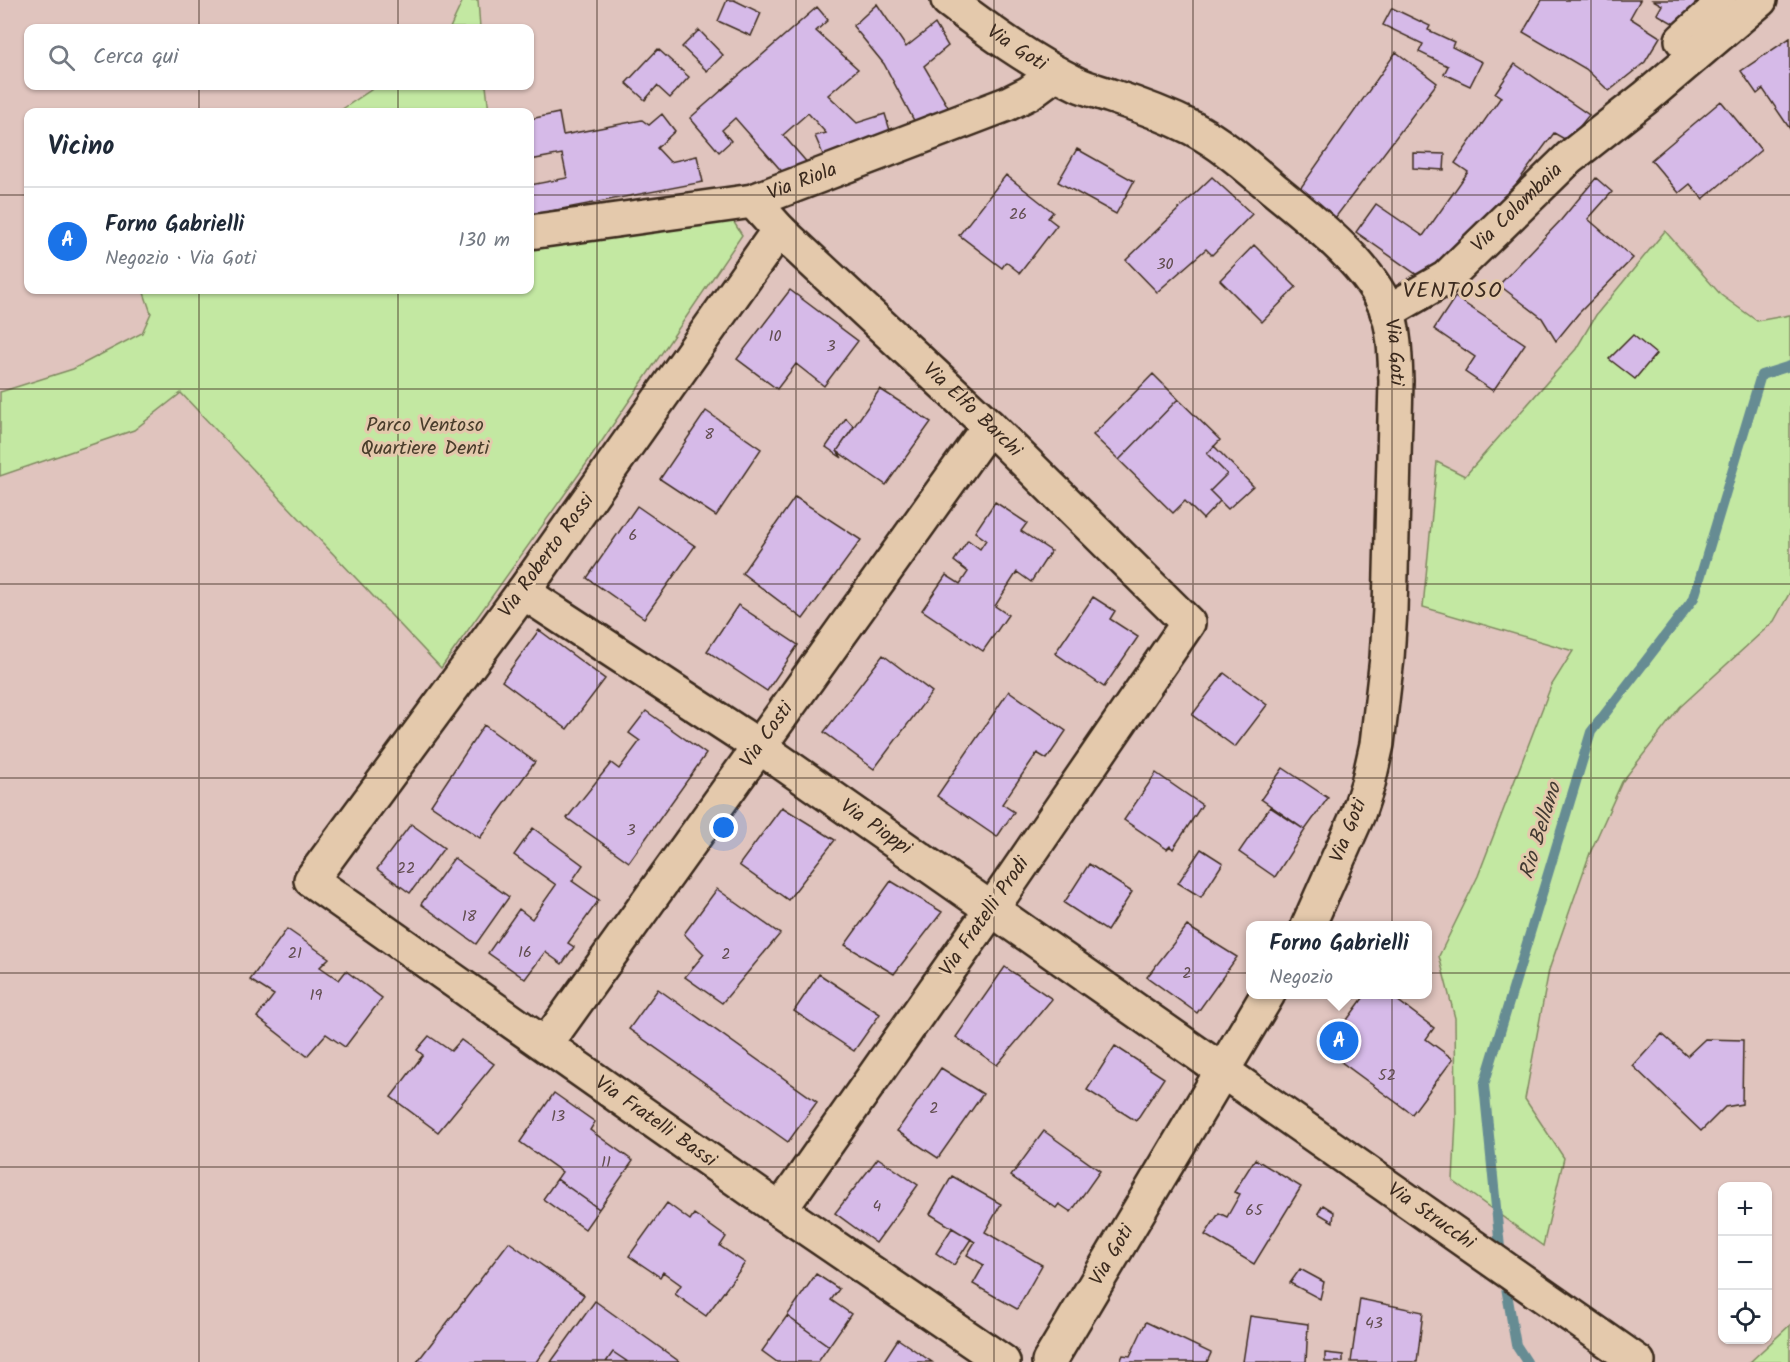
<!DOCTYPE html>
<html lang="it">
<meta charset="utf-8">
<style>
:root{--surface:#fff;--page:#f6f6f7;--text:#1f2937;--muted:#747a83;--line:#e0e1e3;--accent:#1a73e8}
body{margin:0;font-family:Kalam,sans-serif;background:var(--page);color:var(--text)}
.controls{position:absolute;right:18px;bottom:18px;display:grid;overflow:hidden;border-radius:12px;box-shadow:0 2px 4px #0004}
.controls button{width:54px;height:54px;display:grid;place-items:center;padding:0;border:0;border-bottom:2px solid var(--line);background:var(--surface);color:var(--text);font:30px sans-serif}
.you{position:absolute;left:724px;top:828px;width:21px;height:21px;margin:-15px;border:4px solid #fff;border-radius:50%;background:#1a73e8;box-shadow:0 0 0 9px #1a73e833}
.badge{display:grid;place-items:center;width:39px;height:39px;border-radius:50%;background:var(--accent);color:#fff;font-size:20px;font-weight:700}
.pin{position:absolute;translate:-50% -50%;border:3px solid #fff;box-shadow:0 2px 6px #0006}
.popup{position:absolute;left:1246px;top:921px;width:186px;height:78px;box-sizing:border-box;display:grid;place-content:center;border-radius:12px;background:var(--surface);filter:drop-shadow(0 2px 4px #0005);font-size:20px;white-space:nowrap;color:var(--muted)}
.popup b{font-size:22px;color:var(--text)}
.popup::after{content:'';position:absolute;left:50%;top:100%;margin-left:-12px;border:12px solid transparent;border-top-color:var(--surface)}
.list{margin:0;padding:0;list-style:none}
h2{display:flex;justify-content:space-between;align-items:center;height:78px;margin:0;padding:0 24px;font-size:26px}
h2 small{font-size:20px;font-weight:400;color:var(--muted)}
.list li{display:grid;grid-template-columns:39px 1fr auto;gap:18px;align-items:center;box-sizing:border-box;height:108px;padding:0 24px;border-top:2px solid var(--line)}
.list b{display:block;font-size:22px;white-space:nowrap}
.list p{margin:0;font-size:20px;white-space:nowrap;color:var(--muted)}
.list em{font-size:20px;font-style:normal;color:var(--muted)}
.icon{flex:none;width:33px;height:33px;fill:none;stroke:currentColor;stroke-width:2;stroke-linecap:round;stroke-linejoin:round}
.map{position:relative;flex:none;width:1790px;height:1362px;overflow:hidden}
.search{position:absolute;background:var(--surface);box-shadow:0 2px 4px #0004;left:24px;top:24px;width:510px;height:66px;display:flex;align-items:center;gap:15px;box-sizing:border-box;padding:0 21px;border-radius:12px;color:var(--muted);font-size:22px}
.panel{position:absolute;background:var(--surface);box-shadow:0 2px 4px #0004;left:24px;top:108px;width:510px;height:186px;border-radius:12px}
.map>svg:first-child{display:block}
.green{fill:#c3e8a2;stroke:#7f8960;stroke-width:1.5}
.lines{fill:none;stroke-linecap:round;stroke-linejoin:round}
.stream{stroke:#668c93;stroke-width:10}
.building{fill:#d6bae8;stroke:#3b2a1e;stroke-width:1.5}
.minor-casing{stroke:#3b2a1e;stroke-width:38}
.minor{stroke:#e4c9ac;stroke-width:33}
.grid{fill:none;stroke:#3b2a1e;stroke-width:1.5;stroke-opacity:0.55}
.labels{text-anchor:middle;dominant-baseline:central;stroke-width:6;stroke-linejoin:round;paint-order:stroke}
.number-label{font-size:16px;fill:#624e50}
.street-label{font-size:20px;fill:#3b2a1e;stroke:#e4c9ac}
.park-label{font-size:20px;fill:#493d2b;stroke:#e4c9ac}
.water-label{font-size:21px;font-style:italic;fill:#423a32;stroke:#e4c9ac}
.quarter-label{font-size:22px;letter-spacing:1.5px;fill:#3b2a1e;stroke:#e4c9ac}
</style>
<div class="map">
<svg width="1790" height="1362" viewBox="0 0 1790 1362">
<rect width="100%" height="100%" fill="#e0c4be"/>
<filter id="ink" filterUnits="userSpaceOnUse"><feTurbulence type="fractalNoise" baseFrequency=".0167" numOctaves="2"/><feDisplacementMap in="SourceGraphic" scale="12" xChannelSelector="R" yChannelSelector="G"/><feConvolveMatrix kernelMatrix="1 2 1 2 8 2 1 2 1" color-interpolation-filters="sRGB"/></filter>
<g filter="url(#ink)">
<path class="green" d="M463 0H478L480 28H450Z
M377 86H486L489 112H338Z
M723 205 742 235 589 460 441 668 181 393 134 430 0 476V392L73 369 142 333 151 313 143 290H530V232Z
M1665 231 1721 295 1757 321 1790 315V592L1774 621 1680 707 1622 782 1590 853 1549 970 1525 1099 1564 1158 1543 1246 1453 1181 1456 1120 1455 1018 1439 956 1478 876 1551 686 1573 651 1423 607 1437 462 1465 476 1576 349 1596 315Z
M1790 1325V1362H1750Z"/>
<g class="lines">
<path class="stream" d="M1501 1258 1484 1085 1591 732 1694 598 1761 375 1790 366
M1504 1276 1516 1345 1527 1362"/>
</g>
<path class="building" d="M727 0H734L761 13 751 36 718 21Z
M1542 0H1640L1630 18 1660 37 1645 62 1609 91 1586 69 1523 32Z
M1653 0H1706L1688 32 1657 14 1662 5Z
M877 4 906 47 935 24 948 46 924 66 954 117 918 128 884 64 853 26Z
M817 7 828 20 816 31 858 69 828 95 857 123 885 114 892 137 825 159 815 136 826 133 808 113 783 135 810 166 786 176 735 118 722 130 731 141 719 152 690 118Z
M1392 8 1430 26 1428 30 1454 42 1452 47 1482 62 1470 86 1444 74 1448 66 1419 52 1423 44 1383 25Z
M699 30 723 55 707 71 682 47Z
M1790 38V129L1763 89 1757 94 1741 71Z
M658 49 689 77 670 98 657 86 645 100 626 83Z
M1396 52 1437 83 1332 222 1297 193Z
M1515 64 1589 115 1568 141 1554 133 1471 245 1423 279 1356 232 1376 204 1423 236 1468 172 1455 163 1501 97 1495 93Z
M1721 101 1761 150 1703 199 1690 184 1679 193 1651 160Z
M559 113 563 135 642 120 649 125 662 114 675 131 657 148 670 162 697 156 703 182 535 214 536 223 530 224V185L567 178 562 154 530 160V119Z
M1077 149 1134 181 1116 214 1058 182Z
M1413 153 1445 154 1444 170 1413 168Z
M1006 175 1053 212 1048 218 1057 225 1020 273 1006 262 1002 268 959 235Z
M1212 177 1252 214 1212 255 1206 249 1157 292 1126 260Z
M1596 178 1612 192 1588 219 1633 258 1578 314 1556 341 1542 318 1499 285 1561 220Z
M1254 245 1296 287 1262 322 1220 280Z
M790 290 858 341 824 386 796 364 777 389 737 359Z
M1455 297 1525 344 1493 391 1465 372 1475 357 1434 329Z
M1633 335 1656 354 1635 379 1609 359Z
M1153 374 1178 399 1119 460 1093 435Z
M880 389 931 422 886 485 837 451Z
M1178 399 1220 440 1207 454 1227 474 1210 491 1220 501 1203 519 1185 501 1173 513 1119 460Z
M706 411 761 449 716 516 660 479Z
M846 418 854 427 837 451 842 458 826 447Z
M1214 446 1253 486 1228 509 1210 491 1227 474 1207 454Z
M795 497 861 540 803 619 742 573Z
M995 502 1027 523 1021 531 1051 551 1031 582 1017 572 995 606 1008 615 983 651 922 610 946 575 960 584 968 572 954 561 968 540 980 549 986 540 975 532Z
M637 506 695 546 644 618 587 578Z
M1093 597 1115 611 1110 619 1138 637 1104 687 1055 653Z
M738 605 798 645 767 691 707 651Z
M539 630 605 679 567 729 502 681Z
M883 655 932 692 874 769 824 732Z
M1224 673 1267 705 1235 747 1192 715Z
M1009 691 1066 731 1047 759 1037 753 1002 804 1014 812 997 837 937 796Z
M646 711 706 754 629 862 567 818 611 763 619 769 640 741 629 733Z
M484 725 535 762 480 838 431 805Z
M1283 768 1328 798 1305 830 1261 799Z
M1156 773 1202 805 1173 849 1170 846 1167 849 1124 820Z
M782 807 835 840 788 900 739 865Z
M1270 807 1305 830 1275 877 1239 852Z
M411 824 444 848 410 893 377 869Z
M533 828 583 865 572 881 599 900 568 943 574 947 562 964 545 952 525 979 488 953 519 909 532 919 556 885 514 855Z
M1201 849 1223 863 1201 897 1178 883Z
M454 858 509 897 476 944 421 904Z
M1089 864 1132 892 1107 931 1064 903Z
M891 881 942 912 894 974 845 945Z
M717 889 780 934 722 1003 685 977 704 954 684 934Z
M1187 926 1237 957 1197 1013 1147 977Z
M287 929 329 958 320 967 339 980 346 971 382 998 345 1047 326 1034 307 1056 257 1017 274 995 250 980Z
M1005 967 1052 999 997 1065 956 1037Z
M819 974 880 1014 854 1051 794 1011Z
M658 989 817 1102 788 1142 629 1029Z
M1366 994H1389L1434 1028 1426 1039 1453 1059 1412 1114 1325 1050Z
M1662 1034 1687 1056 1705 1039 1743 1040 1742 1104 1725 1107 1701 1131 1633 1066Z
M429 1036 451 1051 461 1040 494 1064 438 1132 391 1097 423 1055 417 1050Z
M1115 1046 1164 1078 1136 1121 1087 1090Z
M941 1068 983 1094 938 1158 897 1131Z
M554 1093 595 1122 590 1130 633 1161 599 1209 557 1179 562 1172 520 1142Z
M1044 1131 1100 1171 1071 1212 1059 1204 1056 1208 1011 1176Z
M878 1158 918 1185 876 1243 835 1213Z
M1255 1159 1301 1187 1254 1264 1205 1235 1219 1213 1227 1217 1240 1194 1234 1192Z
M952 1176 1001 1204 985 1232 1042 1265 1017 1309 973 1284 984 1265 967 1255 975 1242 930 1214Z
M557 1179 599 1209 585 1229 543 1199Z
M667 1203 690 1220 694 1214 726 1237 720 1246 745 1263 706 1316 675 1294 681 1285 663 1272 660 1277 629 1256Z
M1323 1205 1334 1212 1333 1222 1318 1213Z
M952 1228 971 1239 954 1265 936 1253Z
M509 1242 584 1295 536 1362H417Z
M1300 1269 1324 1282 1320 1299 1290 1283Z
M816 1274 839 1289 831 1300 851 1314 829 1346 787 1316Z
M1360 1299 1423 1312 1417 1362H1351Z
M595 1301 680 1362H628L613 1352 606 1362H551Z
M787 1316 829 1346 818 1362H777L762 1351Z
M1250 1316 1308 1324 1306 1362H1243Z
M1146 1322 1211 1353 1207 1362H1120L1123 1355 1130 1356Z
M898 1339 932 1362H883Z
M613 1352 628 1362H606Z
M1325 1353 1343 1355V1362H1325Z"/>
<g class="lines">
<defs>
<g id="minor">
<path id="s1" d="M948 0C989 31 1030 61 1077 84 1088 89 1100 92 1111 96 1139 105 1166 115 1192 128 1223 144 1249 168 1275 190 1312 220 1373 268 1388 313 1395 335 1395 358 1396 381L1390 610 1387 658 1377 744 1368 784 1358 814 1308 926"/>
<path d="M1682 40 1712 13 1719 0"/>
<path id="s2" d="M753 201 779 230 989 426 1188 623 991 910 780 1210"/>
<path id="s3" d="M779 230 523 592 311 880 780 1210 1003 1362"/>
<path id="s4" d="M530 232 753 201 1007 104 1029 93 1056 73"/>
<path id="s5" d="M1387 312 1446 278 1569 158 1645 98 1760 0"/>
<path id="s6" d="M523 592 760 747 1638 1362"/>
<path id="s7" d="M546 1044 989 426"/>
<path id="s8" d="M1049 1362 1268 994"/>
</g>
</defs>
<use href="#minor" class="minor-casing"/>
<use href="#minor" class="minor"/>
</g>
</g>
<path class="grid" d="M199 0V28M398 0V28M597 0V1362M796 0V1362M994 0V1362M1193 0V1362M1392 0V1362M1591 0V1362M199 86V112M398 86V112M0 195H28M530 195H1790M199 290V1362M398 290V1362M0 389H1790M0 584H1790M0 778H1790M0 973H1790M0 1167H1790"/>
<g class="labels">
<g class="number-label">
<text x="1018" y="214">26</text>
<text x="1165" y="264">30</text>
<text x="775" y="336">10</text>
<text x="831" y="346">3</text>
<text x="709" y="434">8</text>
<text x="633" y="535">6</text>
<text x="631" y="830">3</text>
<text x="406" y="868">22</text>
<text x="469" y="916">18</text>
<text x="525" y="952">16</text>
<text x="295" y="953">21</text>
<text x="726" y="954">2</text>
<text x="1187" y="973">2</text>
<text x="316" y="995">19</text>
<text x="1387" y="1075">52</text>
<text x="934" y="1108">2</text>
<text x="558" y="1116">13</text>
<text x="606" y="1162">11</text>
<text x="877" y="1206">4</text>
<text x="1254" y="1210">65</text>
<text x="1374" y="1323">43</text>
</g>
<g class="street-label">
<text stroke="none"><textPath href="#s1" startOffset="84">Via Goti</textPath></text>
<text stroke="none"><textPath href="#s4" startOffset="278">Via Riola</textPath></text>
<text stroke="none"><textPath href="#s5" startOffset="168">Via Colombaia</textPath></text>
<text stroke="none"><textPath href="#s1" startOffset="590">Via Goti</textPath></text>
<text stroke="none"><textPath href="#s2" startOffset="303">Via Elfo Barchi</textPath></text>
<text transform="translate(547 556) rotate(-54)">Via Roberto Rossi</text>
<text stroke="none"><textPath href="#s7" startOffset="380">Via Costi</textPath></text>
<text stroke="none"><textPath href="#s6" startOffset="424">Via Pioppi</textPath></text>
<text transform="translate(1349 831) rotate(-68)">Via Goti</text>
<text transform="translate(985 917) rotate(-55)">Via Fratelli Prodi</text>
<text stroke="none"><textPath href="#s3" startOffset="1222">Via Fratelli Bassi</textPath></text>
<text stroke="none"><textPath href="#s6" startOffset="1102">Via Strucchi</textPath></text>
<text stroke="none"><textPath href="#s8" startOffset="124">Via Goti</textPath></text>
</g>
<g class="park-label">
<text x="425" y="426">Parco Ventoso<tspan x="425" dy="23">Quartiere Denti</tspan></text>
</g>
<g class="water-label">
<text transform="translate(1541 831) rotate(-73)">Rio Bellano</text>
</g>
<g class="quarter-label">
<text x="1453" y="291">VENTOSO</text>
</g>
</g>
</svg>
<div class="controls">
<button>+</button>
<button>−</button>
<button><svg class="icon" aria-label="locate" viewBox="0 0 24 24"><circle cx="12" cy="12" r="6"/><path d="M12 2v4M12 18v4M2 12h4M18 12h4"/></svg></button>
</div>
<div class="you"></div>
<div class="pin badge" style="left:1339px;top:1041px">A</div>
<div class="popup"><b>Forno Gabrielli</b>Negozio</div>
<div class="search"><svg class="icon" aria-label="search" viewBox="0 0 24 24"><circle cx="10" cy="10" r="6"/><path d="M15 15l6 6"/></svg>Cerca qui</div>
<section class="panel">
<h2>Vicino<small></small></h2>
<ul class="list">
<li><span class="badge">A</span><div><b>Forno Gabrielli</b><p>Negozio · Via Goti</p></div><em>130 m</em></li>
</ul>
</section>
</div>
